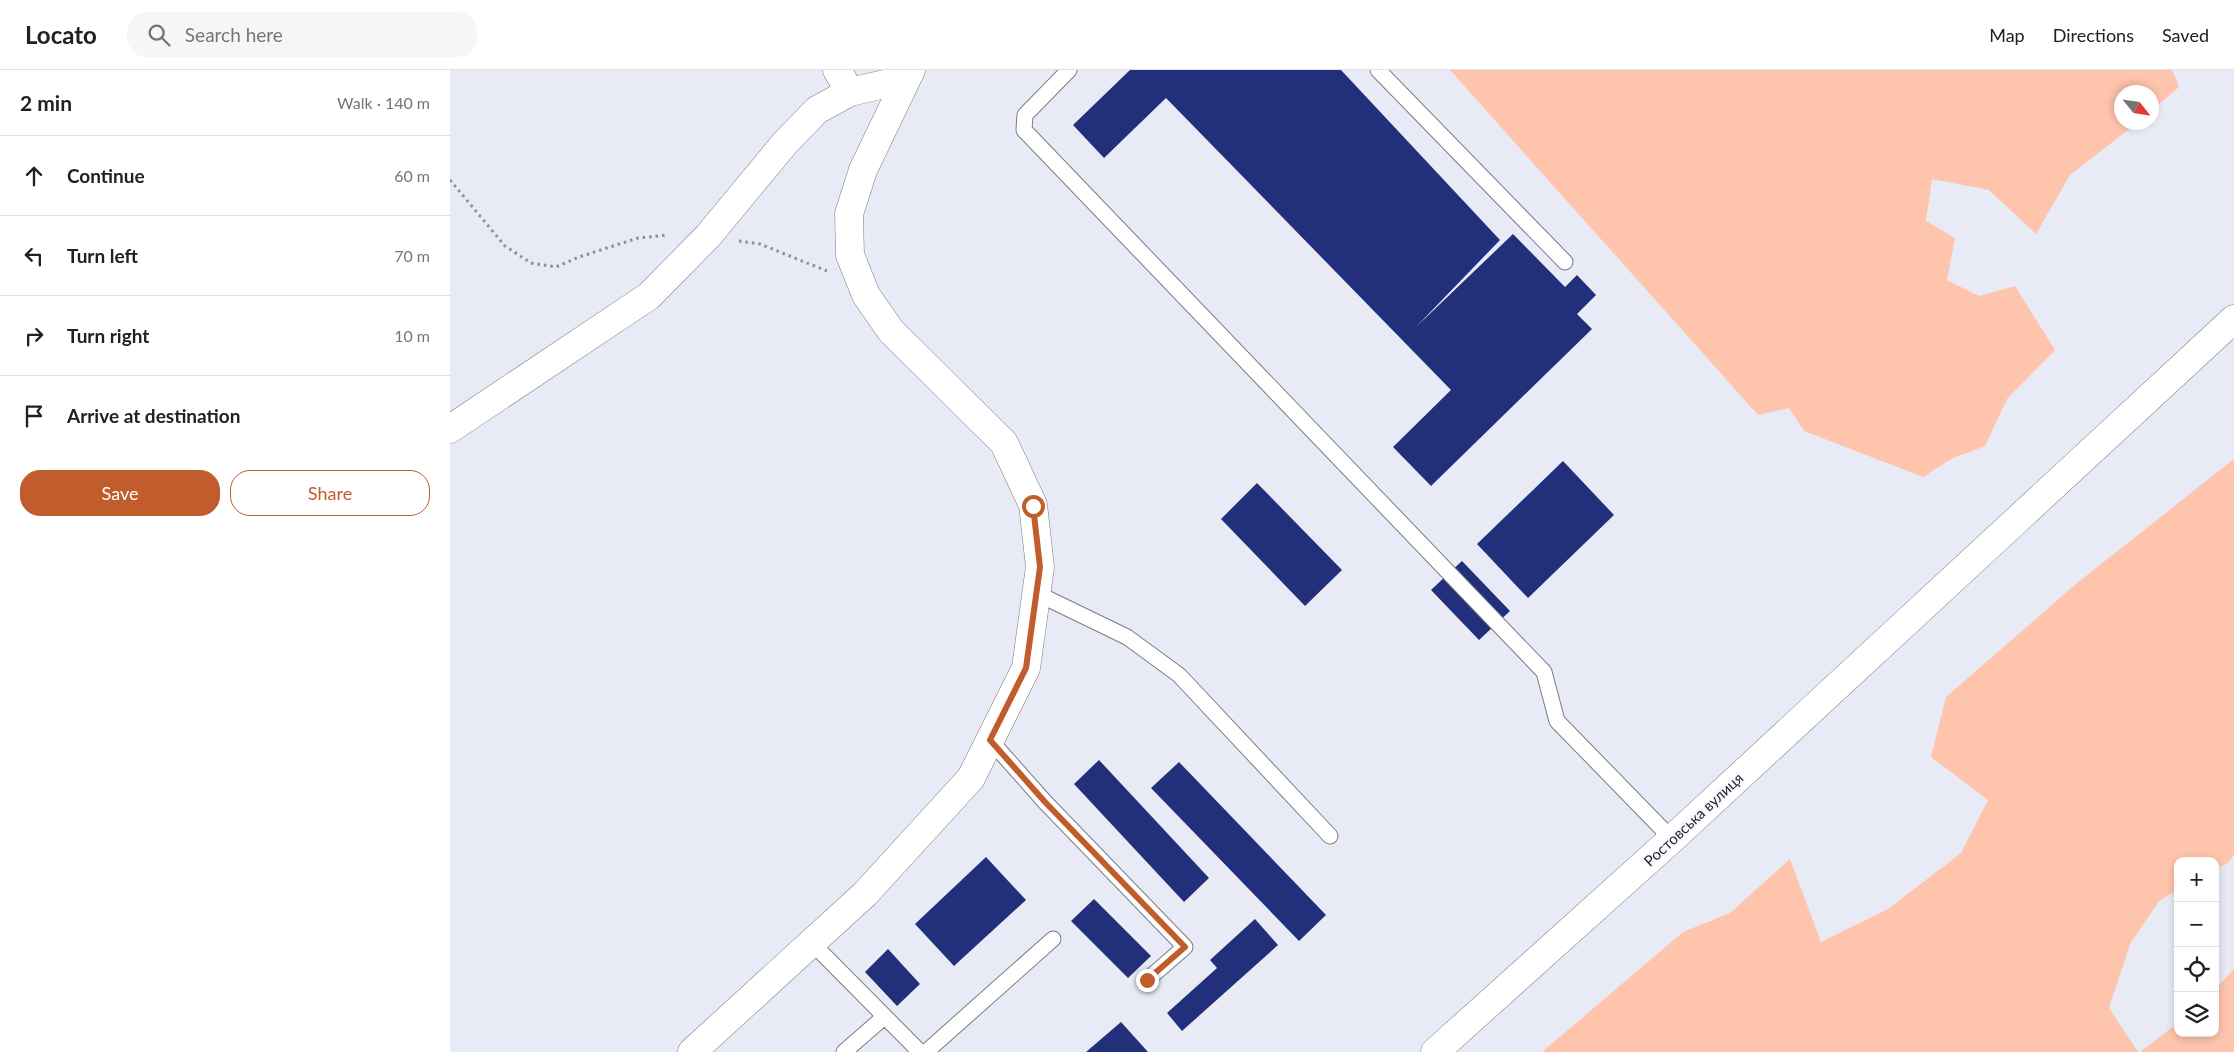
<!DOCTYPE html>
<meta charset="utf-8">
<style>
:root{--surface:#fff;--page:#f6f6f6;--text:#202124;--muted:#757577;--line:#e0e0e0;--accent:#c15c2c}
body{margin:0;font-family:Lato,sans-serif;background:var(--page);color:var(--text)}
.controls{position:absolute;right:15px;bottom:15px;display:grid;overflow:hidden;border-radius:10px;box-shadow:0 2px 8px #0003}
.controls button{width:45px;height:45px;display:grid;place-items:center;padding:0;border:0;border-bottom:1px solid var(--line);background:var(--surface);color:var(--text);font:25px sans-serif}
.compass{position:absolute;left:1664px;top:15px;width:45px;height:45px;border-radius:50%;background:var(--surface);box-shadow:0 2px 8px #0003;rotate:120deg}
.stop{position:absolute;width:15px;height:15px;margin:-11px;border:4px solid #c15c2c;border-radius:50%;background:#fff}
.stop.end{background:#c15c2c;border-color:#fff;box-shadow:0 1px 5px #0008}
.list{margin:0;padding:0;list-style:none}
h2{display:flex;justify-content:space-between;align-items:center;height:65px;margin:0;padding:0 20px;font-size:21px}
h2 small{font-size:16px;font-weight:400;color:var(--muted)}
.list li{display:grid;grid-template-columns:32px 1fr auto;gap:15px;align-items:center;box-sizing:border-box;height:80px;padding:0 20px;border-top:1px solid var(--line)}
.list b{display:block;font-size:19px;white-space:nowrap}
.list em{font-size:16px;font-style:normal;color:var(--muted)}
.actions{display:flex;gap:10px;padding:15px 20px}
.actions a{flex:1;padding:11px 0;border:1px solid var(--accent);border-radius:20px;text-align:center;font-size:18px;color:var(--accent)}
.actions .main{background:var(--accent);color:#fff}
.icon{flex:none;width:28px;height:28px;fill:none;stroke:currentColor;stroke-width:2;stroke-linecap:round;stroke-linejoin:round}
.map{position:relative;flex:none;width:1784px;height:982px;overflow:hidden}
header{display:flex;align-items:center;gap:30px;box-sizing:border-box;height:70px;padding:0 25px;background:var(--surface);border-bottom:1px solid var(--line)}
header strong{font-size:24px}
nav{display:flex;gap:28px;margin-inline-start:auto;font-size:18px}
.search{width:350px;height:45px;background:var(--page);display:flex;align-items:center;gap:12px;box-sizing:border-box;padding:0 18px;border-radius:20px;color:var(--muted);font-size:19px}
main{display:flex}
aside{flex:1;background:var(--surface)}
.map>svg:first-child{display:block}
.green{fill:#ffc4ac}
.building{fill:#22307b}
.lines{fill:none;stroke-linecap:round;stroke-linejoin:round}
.lane-casing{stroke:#7a7d85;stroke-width:17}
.street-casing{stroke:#7a7d85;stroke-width:29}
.secondary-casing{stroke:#7a7d85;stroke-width:29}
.highway-casing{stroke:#7a7d85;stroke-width:29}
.path{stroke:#8d8f96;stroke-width:3;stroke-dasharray:2.5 4;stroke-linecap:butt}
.lane{stroke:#fff;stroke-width:15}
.street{stroke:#fff;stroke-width:28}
.secondary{stroke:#fff;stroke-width:28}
.highway{stroke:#fff;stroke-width:28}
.route{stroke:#c15c2c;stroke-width:6}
.labels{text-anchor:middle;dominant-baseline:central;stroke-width:5;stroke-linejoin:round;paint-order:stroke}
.street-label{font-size:15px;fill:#25262a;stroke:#f7f9ff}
</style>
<header>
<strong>Locato</strong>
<div class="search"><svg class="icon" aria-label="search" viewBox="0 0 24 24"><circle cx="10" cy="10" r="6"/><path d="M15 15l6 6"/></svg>Search here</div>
<nav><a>Map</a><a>Directions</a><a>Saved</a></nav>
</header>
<main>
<aside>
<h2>2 min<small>Walk · 140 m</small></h2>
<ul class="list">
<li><svg class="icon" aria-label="ahead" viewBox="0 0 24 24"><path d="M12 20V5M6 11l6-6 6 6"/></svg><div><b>Continue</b></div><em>60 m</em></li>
<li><svg class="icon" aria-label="left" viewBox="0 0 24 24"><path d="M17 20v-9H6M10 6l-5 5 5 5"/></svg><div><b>Turn left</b></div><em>70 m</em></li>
<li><svg class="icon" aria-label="right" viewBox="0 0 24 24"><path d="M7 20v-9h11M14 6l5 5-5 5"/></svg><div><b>Turn right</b></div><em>10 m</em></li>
<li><svg class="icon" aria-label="arrive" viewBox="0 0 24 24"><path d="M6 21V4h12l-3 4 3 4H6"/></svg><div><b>Arrive at destination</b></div></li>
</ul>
<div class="actions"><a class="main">Save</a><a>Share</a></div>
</aside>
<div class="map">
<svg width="1784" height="982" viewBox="0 0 1784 982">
<rect width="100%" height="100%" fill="#e8ebf5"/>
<path class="green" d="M1000 0H1722L1729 17 1702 40V22H1672V52L1687 53 1620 105 1586 164 1539 120 1482 109 1476 151 1505 168 1497 210 1529 226 1565 216 1605 280 1557 329 1535 376 1501 389 1473 407 1354 361 1339 338 1308 345Z
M1784 389V785L1778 793 1765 799V791H1728V820L1710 830 1681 872 1659 938 1688 982H1092L1233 862 1280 843 1340 789 1371 872 1438 839 1511 783 1538 730 1481 687 1496 627 1627 513Z
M1784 899V982H1690L1728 953V963H1765V919Z"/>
<path class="building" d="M680 0H891L1050 170 966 257 1063 164 1115 217 1127 205 1146 225 1127 244 1142 259 981 416 943 377 1001 320 716 28 654 88 623 55Z
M1113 391 1164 445 1078 528 1027 474Z
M807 413 892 500 855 536 771 449Z
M1012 491 1060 541 1029 570 981 520Z
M649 690 759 808 734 832 624 714Z
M729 692 876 845 849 871 701 718Z
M536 787 576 830 504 896 465 854Z
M644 829 701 886 678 908 621 851Z
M805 849 828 875 732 961 717 943 767 898 760 890Z
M438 879 470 914 447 936 415 902Z
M671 952 698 982H636Z"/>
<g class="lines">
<defs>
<path id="lane" d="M619 0 575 45 574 60 1094 602 1107 651 1222 769
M928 0 1115 192
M586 523 677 567 729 605 880 766
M540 670 595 732 735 877 697 910
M362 873 470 982
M394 982 434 947
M476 982 603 869"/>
<path id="street" d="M387 0 400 22
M0 359 199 226 258 166 335 73 367 40 400 22 456 9"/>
<path id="secondary" d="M242 982 415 824 521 708 576 598 590 497 583 435 554 373 441 261 416 225 400 185 399 144 413 100 461 0"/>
<path id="highway" d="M985 982 1222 769 1784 249"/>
</defs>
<use href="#lane" class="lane-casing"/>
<use href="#street" class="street-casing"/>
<use href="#secondary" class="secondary-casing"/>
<use href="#highway" class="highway-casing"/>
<path class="path" d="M0 110 55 176 81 193 106 197 129 187 188 168 218 165
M289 171 310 174 377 201"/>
<use href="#lane" class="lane"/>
<use href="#street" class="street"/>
<use href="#secondary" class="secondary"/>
<use href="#highway" class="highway"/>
</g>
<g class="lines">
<path class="route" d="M583 436 590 497 576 598 540 670 595 732 735 877 697 910"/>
</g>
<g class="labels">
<g class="street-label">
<text transform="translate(1243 749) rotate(-43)">Ростовська вулиця</text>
</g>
</g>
</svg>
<div class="controls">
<button>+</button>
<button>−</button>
<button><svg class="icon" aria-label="locate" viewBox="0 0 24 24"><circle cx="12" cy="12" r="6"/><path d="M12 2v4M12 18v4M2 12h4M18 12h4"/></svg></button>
<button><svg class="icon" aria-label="layers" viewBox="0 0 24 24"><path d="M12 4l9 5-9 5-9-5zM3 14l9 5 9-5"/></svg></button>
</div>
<svg class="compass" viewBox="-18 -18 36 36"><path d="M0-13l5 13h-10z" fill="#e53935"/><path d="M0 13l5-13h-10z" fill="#757577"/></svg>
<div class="stop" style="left:583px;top:436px"></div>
<div class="stop end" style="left:697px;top:910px"></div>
</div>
</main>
